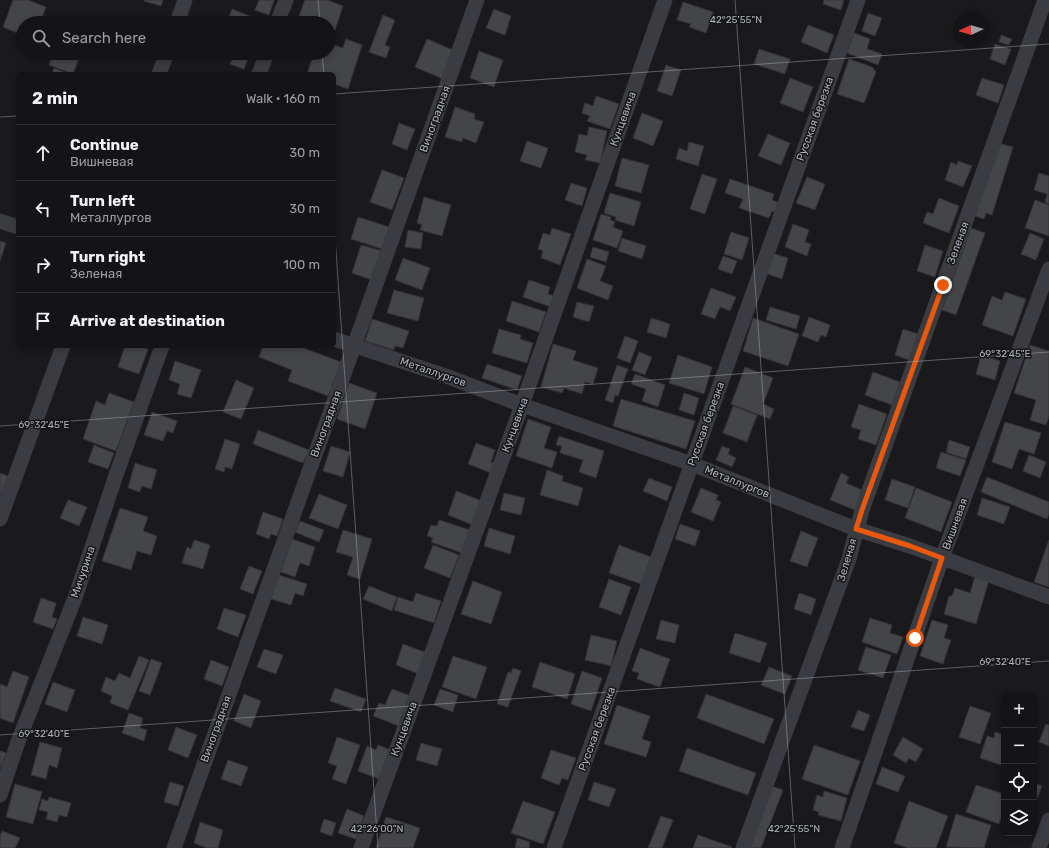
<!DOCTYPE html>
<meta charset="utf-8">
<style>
:root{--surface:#141416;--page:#212123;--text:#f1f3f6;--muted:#9d9ea1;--line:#333335}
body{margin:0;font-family:Rubik,sans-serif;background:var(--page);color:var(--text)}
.controls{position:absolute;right:12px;bottom:12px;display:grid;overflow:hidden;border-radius:6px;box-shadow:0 2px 6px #0003}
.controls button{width:36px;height:36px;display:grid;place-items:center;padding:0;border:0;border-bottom:1px solid var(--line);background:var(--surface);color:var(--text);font:20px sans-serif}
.compass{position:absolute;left:953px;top:12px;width:36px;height:36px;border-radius:50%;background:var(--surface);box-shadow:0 2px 6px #0003;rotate:266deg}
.stop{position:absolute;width:12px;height:12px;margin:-9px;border:3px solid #ea580c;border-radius:50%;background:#fff}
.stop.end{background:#ea580c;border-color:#fff;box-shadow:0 1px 4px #0008}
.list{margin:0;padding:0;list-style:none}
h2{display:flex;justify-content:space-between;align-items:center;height:52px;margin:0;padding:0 16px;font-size:17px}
h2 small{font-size:13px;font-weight:400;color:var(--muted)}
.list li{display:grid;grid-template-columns:26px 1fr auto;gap:12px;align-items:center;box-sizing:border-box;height:56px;padding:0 16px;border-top:1px solid var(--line)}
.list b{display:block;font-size:15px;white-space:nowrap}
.list p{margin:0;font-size:13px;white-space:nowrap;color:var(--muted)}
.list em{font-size:13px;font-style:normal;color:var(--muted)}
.icon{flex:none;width:22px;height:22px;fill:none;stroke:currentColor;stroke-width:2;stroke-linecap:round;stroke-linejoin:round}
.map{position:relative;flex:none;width:1049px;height:848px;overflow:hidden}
.search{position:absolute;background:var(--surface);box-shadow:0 2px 6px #0003;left:16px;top:16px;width:320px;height:44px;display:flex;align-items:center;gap:10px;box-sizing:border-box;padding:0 14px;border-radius:22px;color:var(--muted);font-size:15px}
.panel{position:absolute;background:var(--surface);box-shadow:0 2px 6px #0003;left:16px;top:72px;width:320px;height:276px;border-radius:6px}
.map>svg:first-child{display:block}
.building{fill:#444549;stroke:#343438}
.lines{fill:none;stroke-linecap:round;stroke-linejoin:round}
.street{stroke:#3b3c41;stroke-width:15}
.route{stroke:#ea580c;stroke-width:5}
.ticks{fill:none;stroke:#adb2bb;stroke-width:1;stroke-opacity:0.45}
.labels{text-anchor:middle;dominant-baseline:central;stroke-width:3;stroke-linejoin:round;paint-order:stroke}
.street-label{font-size:11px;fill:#adb2bb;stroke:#151518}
.ticks-label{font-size:10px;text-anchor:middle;fill:#adb2bb;stroke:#151518;stroke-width:3;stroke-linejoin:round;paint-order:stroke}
</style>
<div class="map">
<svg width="1049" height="848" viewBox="0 0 1049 848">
<rect width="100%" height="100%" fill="#1a1a1d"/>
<path class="building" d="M13 0H28L46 7 40 23H23L22 35 3 27Z
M145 0H163L161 6 144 1Z
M259 0H274L269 15 255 10Z
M305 0H327L343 6 334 33 329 32V23H304L297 21Z
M824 0H844L841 10 823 4Z
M683 2 713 12 706 33 689 27 691 24 677 20Z
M232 9 265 22 264 23H227Z
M494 9 511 16 505 35 486 28Z
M868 13 882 18 875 36 862 31Z
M383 15 395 20 385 45 390 47 386 58 369 52Z
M808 25 834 35 827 53 801 42Z
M854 33 870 39 867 49 882 54 878 65 847 53Z
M1001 35 1012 39 1009 45 999 42Z
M346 39 362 45 348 89 334 84V74H307L314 53H329V43L343 48Z
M427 39 455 51 443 79 415 67Z
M995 44 1011 49 1005 65 990 59Z
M759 49 790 59 785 74 754 64Z
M479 51 503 60 494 87 470 78Z
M53 53H66L79 58 73 74 49 65Z
M136 53H150L148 57Z
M235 53H250L244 69 230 64Z
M849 59 872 67 876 72 864 103 837 94Z
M666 65 681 70 672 96 657 91Z
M54 68 69 74H52Z
M790 78 813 87 803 112 780 103Z
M982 78 1004 85 998 103 976 95Z
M596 96 619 104 610 129 587 121 590 116 582 113 585 103 593 106Z
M455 107 475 114 474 119 484 122 476 143 463 138 462 142 445 137Z
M642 113 663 121 653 146 633 138Z
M399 123 415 129 407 150 392 144Z
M589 127 607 131 600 163 585 160 587 155 575 152 579 134 587 136Z
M768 134 790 143 781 165 758 156Z
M527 141 548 148 541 168 520 161Z
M689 142 704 146 698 166 676 159 679 148 687 151Z
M998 143 1013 147 992 215 986 213 984 219 975 216Z
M622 158 649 165 641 193 615 186Z
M958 161 972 166 963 187 945 180 951 162 957 165Z
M382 170 404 178 392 210 370 202Z
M1039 173 1049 176V204L1045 202 1047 194 1034 190Z
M702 174 717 179 705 214 690 209Z
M807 177 825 184 815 210 796 203Z
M730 179 774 194 772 200 779 203 776 213 772 211 769 218 739 208 743 199 725 193Z
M571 183 587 188 582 206 565 200Z
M610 193 641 202 634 226 615 220 616 217 604 213Z
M424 197 451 205 442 236 420 230 422 225 417 223Z
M939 198 959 206 949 233 923 223 927 212 933 214Z
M1035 200 1049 205V236L1025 228Z
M601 214 611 217 610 220 615 222 613 227 623 231 617 248 593 240Z
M358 217 389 227 382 249 351 239Z
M793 224 809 230 805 242 811 244 807 256 785 247Z
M552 228 571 234 560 265 541 258 543 251 538 249 543 233 550 235Z
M971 228 985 233 956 315 942 310Z
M408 230 423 233 421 249 405 247Z
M731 232 749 238 742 260 724 254Z
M1030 233 1044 239 1036 260 1021 254Z
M622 238 646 246 642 259 618 251Z
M0 241 6 243 0 261Z
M361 245 382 251 372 280 352 273Z
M925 245 943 251 935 277 917 271Z
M593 247 609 252 606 262 590 257Z
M772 253 788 258 782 279 765 273Z
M723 256 737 261 732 274 718 269Z
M403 258 430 268 422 290 395 280Z
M587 259 606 266 600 281 613 286 608 300 577 288Z
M529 280 550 287 548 294 555 296 551 307 523 297Z
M711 288 736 297 730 311 720 307 715 319 701 314Z
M394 290 424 298 418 321 387 313Z
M1005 292 1026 299 1013 336 982 325 992 296 1002 300Z
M512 301 546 312 539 332 506 321Z
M577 302 594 306 589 322 573 317Z
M770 307 800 316 796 329 766 320Z
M809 317 830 325 826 337 821 335 818 342 802 336Z
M651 318 670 324 666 338 647 332Z
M753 318 799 334 788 366 743 351Z
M372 319 409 331 403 348 395 346 394 350 365 341Z
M499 329 521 335 520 339 533 343 527 363 492 353Z
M903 329 918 334 909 360 895 355Z
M625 336 638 341 630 363 617 358Z
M553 344 576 351 573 360 598 368 593 384 585 382 582 394 564 388 562 393 541 387Z
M1030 345 1049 351V416L1046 425 1030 420 1036 400 1014 393Z
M125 346H138L148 349 139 374 118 367Z
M263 346H298L341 362 328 396 288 381 292 370 259 357Z
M639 352 652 357 645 375 632 370Z
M678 355 712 367 704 394 669 383Z
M981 355 1000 361 995 380 976 374Z
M175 361 201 370 191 398 177 394 180 384 169 380Z
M487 364 522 376 517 390 482 378Z
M617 365 628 369 618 396 615 395 613 403 605 400Z
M745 367 773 378 763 404 774 409 770 419 731 404Z
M873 372 900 382 892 405 865 395Z
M635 374 665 385 658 407 642 401 646 389 631 384Z
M236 380 254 388 241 419 223 412Z
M349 383 377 393 365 429 337 419Z
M109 393 134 402 116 451 83 439 96 401 105 405Z
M684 393 699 398 694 415 679 410Z
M621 399 695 421 686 449 613 426Z
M859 404 887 414 876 445 858 439 861 430 851 427Z
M733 406 757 415 747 442 723 433Z
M152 412 177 421 173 433 167 431 163 441 144 435Z
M528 419 551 427 544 448 557 452 552 468 516 456Z
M1005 422 1041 433 1034 454 1019 449 1012 469 992 462Z
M258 430 309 450 303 463 253 444Z
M559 436 604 451 596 478 579 472 583 460 560 453 562 446 556 445Z
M225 439 240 444 232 469 225 467 224 472 215 469Z
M949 440 970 447 966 459 946 452Z
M476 443 495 450 491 462 495 463 491 473 468 464Z
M94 445 114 453 108 469 88 462Z
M331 446 350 452 343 477 323 471Z
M722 446 730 449 728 454 736 458 732 467 716 460Z
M941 452 966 460 960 476 936 468Z
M1029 455 1046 462 1040 478 1023 471Z
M135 463 157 470 151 489 142 486 140 492 128 488Z
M547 470 563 476 562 481 583 488 578 506 540 495Z
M0 473 8 476 0 498Z
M841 473 849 477 846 483 862 490 855 510 830 500Z
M987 477 1049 502V514L1047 519 981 492Z
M649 478 672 487 667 501 643 491Z
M892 479 915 487 908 508 885 500Z
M701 488 718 495 716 500 721 502 713 521 691 512Z
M916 488 952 502 941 532 905 518Z
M456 491 482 501 473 525 448 515Z
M504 493 525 498 521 515 500 510Z
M319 494 347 505 338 529 309 518Z
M982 498 1010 507 1004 524 977 515Z
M68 500 87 507 79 526 60 518Z
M120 508 148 517 143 531 157 536 151 555 137 551 131 570 102 561Z
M263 512 283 519 277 536 271 534 269 539 256 534Z
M439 520 470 530 462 553 431 542 433 538 427 536 431 525 437 526Z
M300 521 324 530 319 542 295 532Z
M680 524 700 531 695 546 675 539Z
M489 528 515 536 510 554 484 546Z
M343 530 372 539 360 579 347 575 353 557 336 552Z
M801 531 818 538 807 567 790 561Z
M292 539 315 547 309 566 300 563 295 577 281 572Z
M194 540 210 545 203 569 182 563 187 547 191 549Z
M1049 540V587L1034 582Z
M433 545 459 555 450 578 424 568Z
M619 545 651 557 641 584 609 573Z
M249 566 262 571 253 594 240 589Z
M976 573 990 577 976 624 944 614 949 596H952L955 588 970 593Z
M279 575 307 584 303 596 295 593 291 605 271 599Z
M609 579 631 587 621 615 599 607Z
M473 581 502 592 491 624 461 614Z
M369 586 397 597 392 611 363 599Z
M416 593 441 601 434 623 394 610 398 597 413 602Z
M799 593 816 599 811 615 794 609Z
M41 598 56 603 52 617 57 619 53 629 33 622Z
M224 608 246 615 238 637 217 629Z
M83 617 108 625 102 644 77 636Z
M870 618 892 625 890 633 903 637 897 654 862 642Z
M661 620 679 625 675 643 656 639Z
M932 620 948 625 944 638 951 640 943 664 920 656Z
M735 633 767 643 760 663 729 653Z
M591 635 617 641 611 666 585 660Z
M403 644 427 653 419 674 396 665Z
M866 647 891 655 883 678 858 670Z
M640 648 670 659 660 687 637 679 639 673 632 671Z
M264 649 283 655 276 674 257 667Z
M139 656 149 660 128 710 110 703 112 696 101 691 106 677 115 681 119 673 130 678Z
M453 656 487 667 476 699 442 687Z
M151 659 162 663 150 695 139 691Z
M211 660 229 667 222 686 204 679Z
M540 662 575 674 567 699 532 687Z
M769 667 792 676 785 694 761 685Z
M513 668 521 671 508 707 497 704 508 672 511 673Z
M13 671 29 677 13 723 0 718V686L1 684 7 687Z
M582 671 602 678 591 711 571 704Z
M53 682 75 690 67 712 45 704Z
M335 688 366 699 361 712 330 701Z
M392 689 411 696 399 726 373 716 379 703 385 705Z
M440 689 458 695 453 712 434 705Z
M244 694 261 701 251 728 234 721Z
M706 694 774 719 764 744 697 718Z
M617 705 650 716 642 739 651 742 646 757 604 744Z
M970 706 991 713 980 744 959 737Z
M858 710 870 715 864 731 851 727Z
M129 713 143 718 140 728 147 730 144 741 122 733Z
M1046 724 1049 725V746L1039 742Z
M176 727 197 735 188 758 168 750Z
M995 732 1004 735V766L980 758 987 736 994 738Z
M337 737 360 745 346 784 332 779 337 766 328 763Z
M903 737 923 749 916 762 909 758 906 763 893 755Z
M40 742 62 748 57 768 49 765 46 779 31 775Z
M421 743 442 749 437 766 416 760Z
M378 745 393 751 382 780 358 771 367 746 376 750Z
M814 745 860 761 848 795 802 779Z
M687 748 756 773 748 795 679 771Z
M551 750 576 758 568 780 562 778 559 785 541 778Z
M0 751 6 753 0 770Z
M228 760 248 767 241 786 221 779Z
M882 767 905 776 898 792 876 784Z
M170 782 184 786 178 806 164 802Z
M594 782 616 789 609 807 588 800Z
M1034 783 1042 786 1034 806Z
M15 784 42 792 33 824 6 817Z
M976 785 1004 794V809L999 824 966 812Z
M771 786 783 790 761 848H747Z
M824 791 847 798 841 821 818 815 819 812 813 810 817 795 823 797Z
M49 797 71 803 67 817 59 815 57 822 46 819 48 812 39 810 42 799 48 801Z
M523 801 555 812 543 844 511 833Z
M909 801 948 816 936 848H908L894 843Z
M347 809 364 816 356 839 338 833Z
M956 814 991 825 984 848 946 847Z
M661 816 673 820 662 848H648Z
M386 817 420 828 413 848H376Z
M324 819 336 823 332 836 320 832Z
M200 822 223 830 218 848H207L194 843Z
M2 831 20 838 15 848H0V836Z
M698 835 732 847 731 848H693Z
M517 838 530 842 529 848H515Z"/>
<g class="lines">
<path class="street" d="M177 23 185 0
M277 23 286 0
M159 74 167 53
M259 74 267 53
M0 221 18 227
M334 339 446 376 522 405 692 464 856 529 910 546 1049 597
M0 519 63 346
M0 795 19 739 75 598 115 478 162 346
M174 848 354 346 477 0
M361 848 522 405 665 0
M554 848 858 0
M743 848 849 559 862 510 1045 0
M842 848 942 558 1049 269
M1039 848 1049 820"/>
</g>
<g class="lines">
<path class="route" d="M915 638 942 558 910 546 856 529 862 510 943 285"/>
</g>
<path class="ticks" d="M318 0 320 23M735 0 795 848M322 53 324 74M334 94 1049 44M0 117 18 116M334 223 378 848M0 426 1049 352M0 735 1049 661"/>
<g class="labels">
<g class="street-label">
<text transform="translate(435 119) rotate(-70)">Виноградная</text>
<text transform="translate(623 119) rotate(-70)">Кунцевича</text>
<text transform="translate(815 119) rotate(-70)">Русская березка</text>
<text transform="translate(958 243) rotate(-70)">Зеленая</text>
<text transform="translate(433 372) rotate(19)">Металлургов</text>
<text transform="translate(326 424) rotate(-70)">Виноградная</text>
<text transform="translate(706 424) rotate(-70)">Русская березка</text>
<text transform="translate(515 425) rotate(-70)">Кунцевича</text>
<text transform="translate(737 482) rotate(22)">Металлургов</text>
<text transform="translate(955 524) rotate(-70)">Вишневая</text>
<text transform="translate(847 560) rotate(-73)">Зеленая</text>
<text transform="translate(83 572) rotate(-71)">Мичурина</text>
<text transform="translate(216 729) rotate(-70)">Виноградная</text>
<text transform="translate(404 729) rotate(-70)">Кунцевича</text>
<text transform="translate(597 729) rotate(-70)">Русская березка</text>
</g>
</g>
<g class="ticks-label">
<text x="736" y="23">42°25'55"N</text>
<text x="1005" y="357">69°32'45"E</text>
<text x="44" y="428">69°32'45"E</text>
<text x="1005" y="665">69°32'40"E</text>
<text x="44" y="737">69°32'40"E</text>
<text x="377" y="832">42°26'00"N</text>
<text x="794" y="832">42°25'55"N</text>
</g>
</svg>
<div class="controls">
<button>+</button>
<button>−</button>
<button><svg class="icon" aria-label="locate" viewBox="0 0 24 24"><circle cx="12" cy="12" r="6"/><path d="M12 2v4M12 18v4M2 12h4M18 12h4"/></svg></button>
<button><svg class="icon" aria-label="layers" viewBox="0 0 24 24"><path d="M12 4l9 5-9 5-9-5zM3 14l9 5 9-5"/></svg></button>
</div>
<svg class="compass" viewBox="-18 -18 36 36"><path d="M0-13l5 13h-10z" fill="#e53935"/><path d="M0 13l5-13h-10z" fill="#9d9ea1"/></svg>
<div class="stop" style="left:915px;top:638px"></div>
<div class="stop end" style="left:943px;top:285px"></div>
<div class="search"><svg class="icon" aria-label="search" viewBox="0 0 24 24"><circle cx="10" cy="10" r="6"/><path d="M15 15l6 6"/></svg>Search here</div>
<section class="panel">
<h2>2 min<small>Walk · 160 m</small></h2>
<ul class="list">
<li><svg class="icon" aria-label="ahead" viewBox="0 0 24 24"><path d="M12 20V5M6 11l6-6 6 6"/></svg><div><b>Continue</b><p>Вишневая</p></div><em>30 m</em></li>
<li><svg class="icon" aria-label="left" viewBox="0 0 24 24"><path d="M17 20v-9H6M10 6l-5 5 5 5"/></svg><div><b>Turn left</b><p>Металлургов</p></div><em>30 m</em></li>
<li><svg class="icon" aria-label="right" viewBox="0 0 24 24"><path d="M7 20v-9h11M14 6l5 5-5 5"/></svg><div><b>Turn right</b><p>Зеленая</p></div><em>100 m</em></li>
<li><svg class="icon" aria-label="arrive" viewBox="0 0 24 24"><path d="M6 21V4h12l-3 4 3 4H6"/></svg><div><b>Arrive at destination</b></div></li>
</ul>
</section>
</div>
